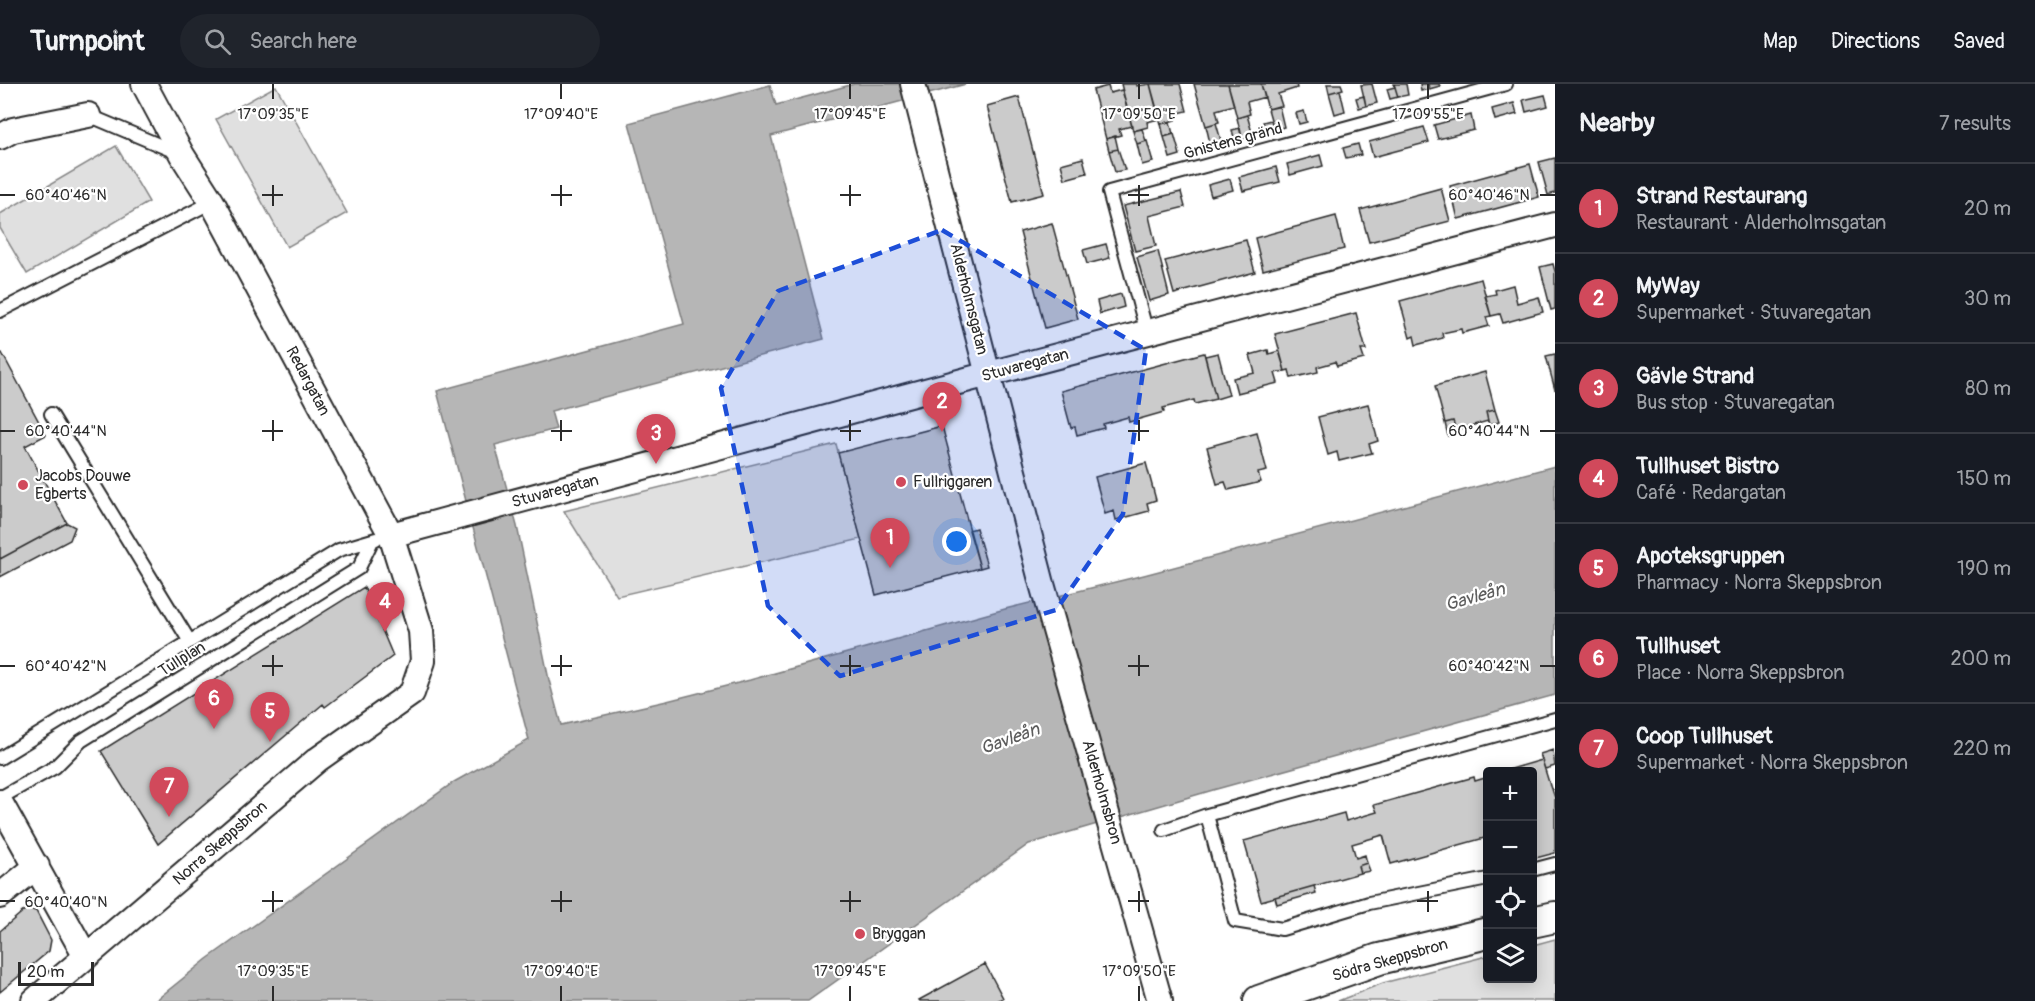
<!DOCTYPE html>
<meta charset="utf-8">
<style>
:root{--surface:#171b24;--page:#20242c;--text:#f1f3f6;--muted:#9ea1a6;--line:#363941;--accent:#d1495b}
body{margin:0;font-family:Pangolin,sans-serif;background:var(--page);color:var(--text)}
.controls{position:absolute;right:18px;bottom:18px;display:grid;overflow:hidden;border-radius:6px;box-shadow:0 3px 15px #0003}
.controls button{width:54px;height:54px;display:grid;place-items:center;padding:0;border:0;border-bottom:2px solid var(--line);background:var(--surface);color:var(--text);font:30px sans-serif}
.scale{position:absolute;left:18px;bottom:15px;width:76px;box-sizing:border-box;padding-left:6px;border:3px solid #2b2b2b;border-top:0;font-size:16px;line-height:21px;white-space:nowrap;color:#2b2b2b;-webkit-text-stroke:4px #fff;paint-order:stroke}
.you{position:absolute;left:957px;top:458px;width:21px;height:21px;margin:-15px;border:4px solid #fff;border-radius:50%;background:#1a73e8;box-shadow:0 0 0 9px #1a73e833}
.badge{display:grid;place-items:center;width:39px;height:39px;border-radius:50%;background:var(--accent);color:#fff;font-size:20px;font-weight:700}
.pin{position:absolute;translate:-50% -50px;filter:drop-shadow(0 2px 3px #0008)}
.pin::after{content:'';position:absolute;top:32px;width:21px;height:18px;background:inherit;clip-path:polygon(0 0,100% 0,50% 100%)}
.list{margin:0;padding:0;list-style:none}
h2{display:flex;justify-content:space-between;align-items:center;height:78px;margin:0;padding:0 24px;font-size:26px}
h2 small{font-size:20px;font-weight:400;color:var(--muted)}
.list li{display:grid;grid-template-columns:39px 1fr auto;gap:18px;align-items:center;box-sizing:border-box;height:90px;padding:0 24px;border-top:2px solid var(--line)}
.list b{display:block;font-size:22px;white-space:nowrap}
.list p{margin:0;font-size:20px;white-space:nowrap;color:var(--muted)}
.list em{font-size:20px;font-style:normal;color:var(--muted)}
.icon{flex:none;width:33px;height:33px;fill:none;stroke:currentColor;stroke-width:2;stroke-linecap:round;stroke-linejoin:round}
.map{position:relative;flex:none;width:1555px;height:917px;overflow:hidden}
header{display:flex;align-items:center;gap:36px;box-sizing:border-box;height:84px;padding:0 30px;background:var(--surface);border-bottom:2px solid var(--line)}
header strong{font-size:28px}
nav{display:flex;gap:33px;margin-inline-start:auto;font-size:21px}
.search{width:420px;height:54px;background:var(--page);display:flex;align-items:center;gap:15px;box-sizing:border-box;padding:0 21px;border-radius:33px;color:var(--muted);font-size:22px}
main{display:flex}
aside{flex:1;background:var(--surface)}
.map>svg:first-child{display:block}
.green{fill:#e0e0e0;stroke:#868686;stroke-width:1.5}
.water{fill:#b6b6b6;stroke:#7e7e7e;stroke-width:1.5}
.building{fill:#cbcbcb;stroke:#2b2b2b;stroke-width:1.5}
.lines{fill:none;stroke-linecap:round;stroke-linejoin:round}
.service-casing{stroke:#2b2b2b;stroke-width:16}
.minor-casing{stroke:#2b2b2b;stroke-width:28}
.tertiary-casing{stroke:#2b2b2b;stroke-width:34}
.service{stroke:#fff;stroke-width:12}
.minor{stroke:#fff;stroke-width:24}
.tertiary{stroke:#fff;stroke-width:30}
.marked{fill:#1d4ed8;fill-opacity:0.2;stroke:#1d4ed8;stroke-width:4.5;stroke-dasharray:12 8;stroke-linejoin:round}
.ticks{fill:none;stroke:#2b2b2b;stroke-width:2}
.poi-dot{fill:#d1495b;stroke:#fff;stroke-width:2}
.labels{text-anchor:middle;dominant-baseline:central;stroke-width:4.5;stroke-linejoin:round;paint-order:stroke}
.street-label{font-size:16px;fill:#2b2b2b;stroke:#fff}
.poi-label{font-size:16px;fill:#2b2b2b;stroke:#fff;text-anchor:start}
.water-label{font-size:18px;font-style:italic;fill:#5c5c5c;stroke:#fff}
.ticks-label{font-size:15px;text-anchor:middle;fill:#2b2b2b;stroke:#fff;stroke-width:4.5;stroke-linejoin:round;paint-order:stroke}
</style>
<header>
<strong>Turnpoint</strong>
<div class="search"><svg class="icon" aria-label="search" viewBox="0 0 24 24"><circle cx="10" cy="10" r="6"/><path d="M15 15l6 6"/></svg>Search here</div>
<nav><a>Map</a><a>Directions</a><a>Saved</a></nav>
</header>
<main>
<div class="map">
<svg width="1555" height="917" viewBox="0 0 1555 917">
<rect width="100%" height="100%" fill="#fff"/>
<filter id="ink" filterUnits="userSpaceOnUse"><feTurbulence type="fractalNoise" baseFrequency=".0167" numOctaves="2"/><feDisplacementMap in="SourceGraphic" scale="12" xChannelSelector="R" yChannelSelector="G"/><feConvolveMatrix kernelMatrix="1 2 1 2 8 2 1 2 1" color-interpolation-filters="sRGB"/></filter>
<g filter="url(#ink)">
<path class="green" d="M276 2 347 129 287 163 216 35Z
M116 62 149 118 27 190 0 144V130Z
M836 360 861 455 617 512 564 427Z
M1555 855V917H1338L1383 899 1487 872 1488 894H1532L1533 861Z"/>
<path class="water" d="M854 0H966L771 52 824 255 551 327 556 345 495 361 517 442 549 596 561 641 667 617 750 596 1005 525 1144 491 1555 382V611L1213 706 1029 760 808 917H155L207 875 454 698 529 656 437 307 684 240 629 39 770 1 776 21Z"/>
<path class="building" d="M1121 0H1137V2L1150 0 1159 35 1147 38 1148 43 1133 47Z
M1150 0H1180L1187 27 1174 30 1175 36 1161 40Z
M1194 0H1228L1234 21 1216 26 1219 38 1206 42Z
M1228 0H1261L1265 13 1247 18 1250 30 1237 34Z
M1261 0H1296L1297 4 1278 10 1282 22 1268 25Z
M1327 0H1341L1343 5 1329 9Z
M1372 0 1377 19 1366 22 1361 1Z
M1394 0H1406L1408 11 1398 13Z
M1420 0H1428L1429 5 1421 7Z
M1428 0H1439L1440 2 1429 5Z
M1108 2 1110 9 1122 6 1132 42 1119 45 1121 51 1106 55 1093 6Z
M1395 3 1398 13 1390 15 1387 5Z
M1340 6 1345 27 1335 30 1329 9Z
M1545 11 1548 22 1526 28 1523 16Z
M1364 12 1366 22 1359 24 1356 14Z
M1019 13 1044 110 1012 118 987 22Z
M1514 19 1517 30 1495 36 1492 25Z
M1279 22 1284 43 1274 46 1268 25Z
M1304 27 1307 38 1299 40 1296 29Z
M1247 31 1253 52 1242 55 1237 34Z
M1471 31 1474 46 1438 55 1434 41Z
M1271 36 1274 46 1266 49 1263 38Z
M1170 38 1173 50 1164 53 1161 40Z
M1216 39 1222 60 1211 63 1206 42Z
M1424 43 1429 58 1373 73 1369 58Z
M1240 44 1242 55 1235 57 1232 46Z
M1142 45 1146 57 1137 60 1133 47Z
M1174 50 1180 71 1170 74 1164 53Z
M1115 52 1118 65 1109 67 1106 55Z
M1147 57 1153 78 1142 81 1137 60Z
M1358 60 1361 71 1346 74 1343 64Z
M1118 65 1125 86 1115 88 1109 67Z
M1320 71 1323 82 1290 91 1287 80Z
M1083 74 1087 89 1065 95 1061 80Z
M1555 74V109L1548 111 1539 78Z
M1530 80 1539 113 1458 135 1450 102Z
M1276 83 1280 98 1243 107 1239 93Z
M1230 95 1233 106 1211 112 1208 101Z
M1441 104 1450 137 1369 158 1360 126Z
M1181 108 1185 123 1149 132 1156 162 1135 167 1123 122Z
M1336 132 1344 165 1263 186 1255 154Z
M1052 139 1078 235 1045 244 1020 148Z
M1246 156 1255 188 1174 210 1165 177Z
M1106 160 1110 174 1087 180 1083 166Z
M1158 167 1169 211 1149 217 1137 173Z
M1553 180 1555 187V225L1551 226 1540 183Z
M1481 195 1491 232 1486 233 1489 242 1462 249 1461 245 1442 249 1443 254 1416 261 1414 252 1410 254 1400 217Z
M1513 201 1517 219 1539 213 1543 228 1503 239 1500 230 1491 232 1485 212 1496 210 1495 206Z
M1121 210 1124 223 1100 230 1097 217Z
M1356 229 1366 266H1361L1364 275 1337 282 1335 278 1317 283 1318 288 1291 294 1289 286 1285 287 1275 250Z
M1268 266 1269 270 1279 267 1285 287 1275 289 1278 299 1237 309 1233 294 1255 289 1250 271Z
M2 269 46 351 25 362 67 439 0 475V270Z
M1204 269 1216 315 1195 320 1194 316 1163 324 1164 328 1129 338 1128 333 1103 340 1104 344 1077 351 1075 343 1071 344 1061 307Z
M1218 269 1229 311 1216 315 1205 272Z
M1555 270V306L1546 272Z
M1485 288 1495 326 1486 328 1488 337 1456 346 1453 337 1445 339 1435 302Z
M1368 320 1378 357 1369 360 1372 369 1339 377 1337 368 1328 371 1318 333Z
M1495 326 1499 338 1489 341 1486 328Z
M1453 337 1457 349 1448 352 1445 339Z
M942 342 980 484 876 511 838 369Z
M1257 349 1267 387 1258 389 1261 398 1228 406 1225 398 1217 400 1207 363Z
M1146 379 1156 416 1147 419 1149 427 1116 436 1114 427 1105 430 1095 393Z
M67 439 75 443 70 456 0 493V475Z
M976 444 987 482 980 484 969 446Z
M364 503 393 572 325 623 323 620 158 760 101 667Z
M1553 666 1555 682 1545 685 1540 670Z
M1542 676 1551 705H1552L1555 714V769L1532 775V688H1501Z
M1474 693 1475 697 1488 693V753L1391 780 1383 751 1352 760 1356 774 1365 771 1367 779 1358 782 1360 789 1261 817 1244 757 1344 729 1346 737 1377 728 1374 721Z
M1367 779 1370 787 1360 789 1358 782Z
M1314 802 1316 809 1277 820 1275 813Z
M26 825 36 827 51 856 49 867 0 908V847Z
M985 880 1003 914 997 917H920L919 916Z"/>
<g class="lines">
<defs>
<path id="service" d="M88 31 178 69
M0 227 212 118
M1147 249 1109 108 1506 0
M51 330 190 558
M0 674 339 466 376 455
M0 714 55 683 81 657 359 484 372 457
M1207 731 1235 837 1282 845 1369 819 1488 795
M1164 746 1207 731 1555 635
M1532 786 1555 780"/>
<path id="minor" d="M913 0 1042 500 1160 917
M0 53 13 46 88 31
M391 451 966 296 1555 141
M0 718 86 873
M0 812 37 782
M34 917 317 676 412 609 423 577 421 547 391 451 212 118 182 71 144 0"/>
<path id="tertiary" d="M1532 838 1555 833
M1259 917 1379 875 1488 849"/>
</defs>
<use href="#service" class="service-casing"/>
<use href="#minor" class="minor-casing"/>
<use href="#tertiary" class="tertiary-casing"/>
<use href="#service" class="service"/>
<use href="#minor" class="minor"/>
<use href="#tertiary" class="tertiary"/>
</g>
</g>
<path class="marked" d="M942 146 1146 266 1123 430 1056 526 840 592 768 522 721 304 778 207Z"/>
<path class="ticks" d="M273 0V15M561 0V15M850 0V15M1139 0V15M1428 0V15M273 101V122M561 101V122M850 101V122M1139 101V122M0 111H15M262 111H283M551 111H572M840 111H861M1128 111H1149M1540 111H1555M273 336V357M561 336V357M850 336V357M1139 336V357M0 347H15M262 347H283M551 347H572M840 347H861M1128 347H1149M1540 347H1555M273 571V592M561 571V592M850 571V592M1139 571V592M0 582H15M262 582H283M551 582H572M840 582H861M1128 582H1149M1540 582H1555M273 807V828M561 807V828M850 807V828M1139 807V828M1428 807V828M0 817H15M262 817H283M551 817H572M840 817H861M1128 817H1149M1417 817H1438M273 902V917M561 902V917M850 902V917M1139 902V917"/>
<g class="poi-dot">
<circle cx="901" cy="398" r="6"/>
<circle cx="23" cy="401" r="6"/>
<circle cx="860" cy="850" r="6"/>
</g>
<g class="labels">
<g class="street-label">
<text transform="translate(1233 57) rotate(-15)">Gnistens gränd</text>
<text transform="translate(969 215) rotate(76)">Alderholmsgatan</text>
<text transform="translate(1025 281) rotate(-15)">Stuvaregatan</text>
<text transform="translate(308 297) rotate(62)">Redargatan</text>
<text transform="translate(555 407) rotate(-15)">Stuvaregatan</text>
<text transform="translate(182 575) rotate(-32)">Tullplan</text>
<text transform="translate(1102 708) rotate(74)">Alderholmsbron</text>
<text transform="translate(220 759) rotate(-41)">Norra Skeppsbron</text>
<text transform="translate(1390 876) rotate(-16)">Södra Skeppsbron</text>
</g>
<g class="poi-label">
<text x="35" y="392">Jacobs Douwe<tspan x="35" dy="18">Egberts</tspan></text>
<text x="913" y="398">Fullriggaren</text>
<text x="872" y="850">Bryggan</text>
</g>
<g class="water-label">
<text transform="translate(1475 513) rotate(-16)">Gavleån</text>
<text transform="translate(1010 655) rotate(-20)">Gavleån</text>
</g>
</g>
<g class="ticks-label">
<text x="273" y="35">17°09'35"E</text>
<text x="561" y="35">17°09'40"E</text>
<text x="850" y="35">17°09'45"E</text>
<text x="1139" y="35">17°09'50"E</text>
<text x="1428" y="35">17°09'55"E</text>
<text x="66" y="116">60°40'46"N</text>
<text x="1489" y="116">60°40'46"N</text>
<text x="66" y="352">60°40'44"N</text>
<text x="1489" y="352">60°40'44"N</text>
<text x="66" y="587">60°40'42"N</text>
<text x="1489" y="587">60°40'42"N</text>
<text x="66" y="823">60°40'40"N</text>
<text x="273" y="892">17°09'35"E</text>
<text x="561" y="892">17°09'40"E</text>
<text x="850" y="892">17°09'45"E</text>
<text x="1139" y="892">17°09'50"E</text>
</g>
</svg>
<div class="controls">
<button>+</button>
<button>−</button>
<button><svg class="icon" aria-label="locate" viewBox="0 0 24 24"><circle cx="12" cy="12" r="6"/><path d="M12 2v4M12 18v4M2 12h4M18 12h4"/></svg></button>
<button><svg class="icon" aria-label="layers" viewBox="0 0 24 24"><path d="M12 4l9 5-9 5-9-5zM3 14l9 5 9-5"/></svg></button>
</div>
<div class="scale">20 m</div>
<div class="you"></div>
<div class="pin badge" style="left:890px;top:484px">1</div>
<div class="pin badge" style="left:942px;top:348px">2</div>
<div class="pin badge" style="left:656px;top:380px">3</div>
<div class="pin badge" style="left:385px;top:548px">4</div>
<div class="pin badge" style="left:270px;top:658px">5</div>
<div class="pin badge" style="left:214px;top:645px">6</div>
<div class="pin badge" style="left:169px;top:733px">7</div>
</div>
<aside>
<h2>Nearby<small>7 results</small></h2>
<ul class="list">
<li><span class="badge">1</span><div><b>Strand Restaurang</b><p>Restaurant · Alderholmsgatan</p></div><em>20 m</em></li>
<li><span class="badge">2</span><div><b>MyWay</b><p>Supermarket · Stuvaregatan</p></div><em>30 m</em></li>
<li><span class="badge">3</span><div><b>Gävle Strand</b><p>Bus stop · Stuvaregatan</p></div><em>80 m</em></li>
<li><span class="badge">4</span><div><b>Tullhuset Bistro</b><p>Café · Redargatan</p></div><em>150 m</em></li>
<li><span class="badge">5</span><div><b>Apoteksgruppen</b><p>Pharmacy · Norra Skeppsbron</p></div><em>190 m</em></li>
<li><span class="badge">6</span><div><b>Tullhuset</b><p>Place · Norra Skeppsbron</p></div><em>200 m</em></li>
<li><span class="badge">7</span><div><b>Coop Tullhuset</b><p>Supermarket · Norra Skeppsbron</p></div><em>220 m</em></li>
</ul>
</aside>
</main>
